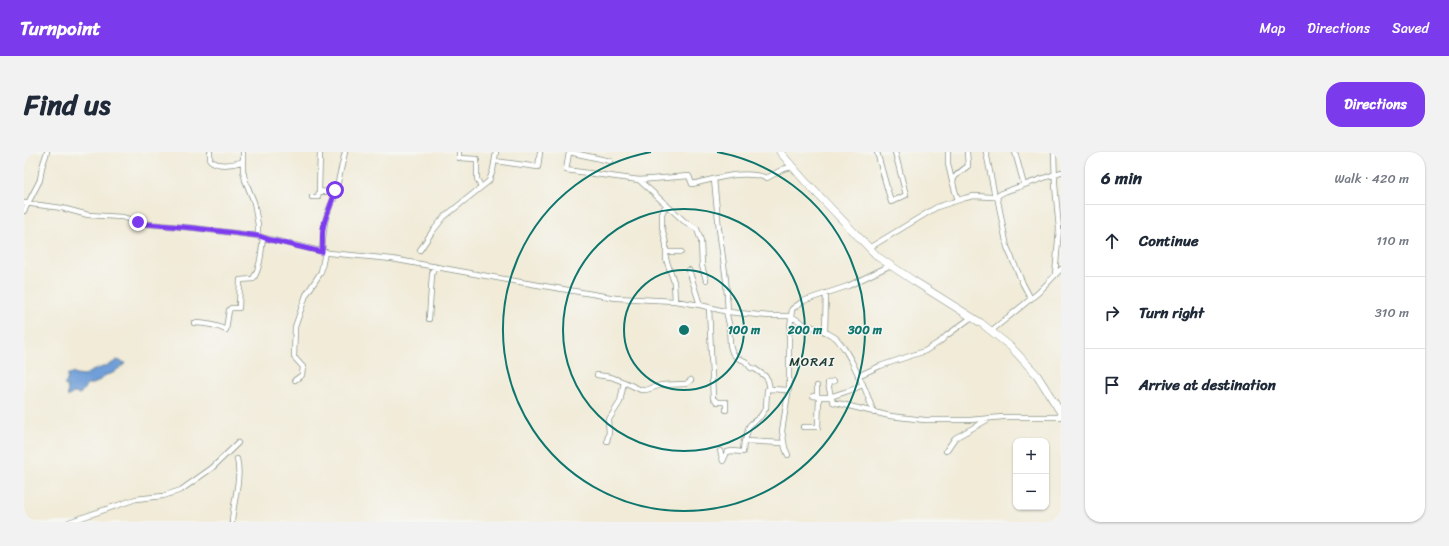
<!DOCTYPE html>
<meta charset="utf-8">
<style>
:root{--surface:#fff;--page:#f2f2f3;--text:#1f2937;--muted:#747a83;--line:#e0e1e3;--accent:#7c3aed}
body{margin:0;font-family:Sriracha,sans-serif;background:var(--page);color:var(--text)}
.controls{position:absolute;right:12px;bottom:12px;display:grid;overflow:hidden;border-radius:8px;box-shadow:0 1px 3px #0004}
.controls button{width:36px;height:36px;display:grid;place-items:center;padding:0;border:0;border-bottom:1px solid var(--line);background:var(--surface);color:var(--text);font:20px sans-serif}
.stop{position:absolute;width:12px;height:12px;margin:-9px;border:3px solid #7c3aed;border-radius:50%;background:#fff}
.stop.end{background:#7c3aed;border-color:#fff;box-shadow:0 1px 4px #0008}
.list{margin:0;padding:0;list-style:none}
h2{display:flex;justify-content:space-between;align-items:center;height:52px;margin:0;padding:0 16px;font-size:17px}
h2 small{font-size:13px;font-weight:400;color:var(--muted)}
.list li{display:grid;grid-template-columns:26px 1fr auto;gap:12px;align-items:center;box-sizing:border-box;height:72px;padding:0 16px;border-top:1px solid var(--line)}
.list b{display:block;font-size:15px;white-space:nowrap}
.list em{font-size:13px;font-style:normal;color:var(--muted)}
.icon{flex:none;width:22px;height:22px;fill:none;stroke:currentColor;stroke-width:2;stroke-linecap:round;stroke-linejoin:round}
.map{position:relative;flex:none;width:1037px;height:370px;overflow:hidden;border-radius:16px}
header{display:flex;align-items:center;gap:24px;box-sizing:border-box;height:56px;padding:0 20px;background:var(--accent);color:#fff}
header strong{font-size:19px}
nav{display:flex;gap:22px;margin-inline-start:auto;font-size:14px}
.intro{display:flex;align-items:center;justify-content:space-between;box-sizing:border-box;height:96px;padding:0 24px}
h1{margin:0;font-size:28px}
.button{padding:10px 18px;border-radius:16px;background:var(--accent);color:#fff;font-size:14px;font-weight:700}
main{display:flex;gap:24px;padding:0 24px}
aside{flex:1;background:var(--surface);border-radius:16px;box-shadow:0 1px 3px #0004}
.map>svg:first-child{display:block}
.water{fill:#6f9ed8;stroke:#476e86}
.lines{fill:none;stroke-linecap:round;stroke-linejoin:round}
.minor-casing{stroke:#889486;stroke-width:6}
.highway-casing{stroke:#889486;stroke-width:8}
.minor{stroke:#fff;stroke-width:4.5}
.highway{stroke:#fff;stroke-width:7}
.route{stroke:#7c3aed;stroke-width:5}
.ring{fill:none;stroke:#0f766e;stroke-width:2}
.labels{text-anchor:middle;dominant-baseline:central;stroke-width:3;stroke-linejoin:round;paint-order:stroke}
.quarter-label{font-size:13px;letter-spacing:1px;fill:#1f3d34;stroke:#f6f6f2}
.centre{fill:#0f766e;stroke:#f6f6f2;stroke-width:2}
.ring-label{font-size:12px;text-anchor:middle;font-weight:bold;fill:#0f766e;stroke:#f6f6f2;stroke-width:3;stroke-linejoin:round;paint-order:stroke}
</style>
<header>
<strong>Turnpoint</strong>
<nav><a>Map</a><a>Directions</a><a>Saved</a></nav>
</header>
<div class="intro"><h1>Find us</h1><a class="button">Directions</a></div>
<main>
<div class="map">
<svg width="1037" height="370" viewBox="0 0 1037 370">
<rect width="100%" height="100%" fill="#f6f6f2"/>
<filter id="ink" filterUnits="userSpaceOnUse"><feTurbulence type="fractalNoise" baseFrequency=".025" numOctaves="2"/><feDisplacementMap in="SourceGraphic" scale="8" xChannelSelector="R" yChannelSelector="G"/><feConvolveMatrix kernelMatrix="1 2 1 2 8 2 1 2 1" color-interpolation-filters="sRGB"/></filter>
<filter id="wash" filterUnits="userSpaceOnUse"><feTurbulence type="fractalNoise" baseFrequency=".012" numOctaves="4" result="noise"/><feDisplacementMap in="SourceGraphic" scale="16" xChannelSelector="R" yChannelSelector="G"/><feGaussianBlur stdDeviation="0.9" result="paint"/><feColorMatrix in="noise" values="0 0 0 0 0 0 0 0 0 0 0 0 0 0 0 0 0 1.4 0 .05"/><feComposite in="paint" operator="in"/></filter>
<g filter="url(#wash)">
<rect width="100%" height="100%" fill="#f1ebd8"/>
<path class="water" d="M93 208 102 211 89 221 82 223 72 231 63 233 56 242 49 241 44 245C43 241 44 237 43 234L40 233 43 229 44 222H47L49 221 52 223 60 224C69 216 83 216 93 208Z"/>
</g>
<g filter="url(#ink)">
<g class="lines">
<defs>
<path id="minor" d="M186 0V8C194 15 208 13 217 10L219 8V0
M435 0V6L453 7V27L457 35
M545 0 586 9
M853 0 867 50 882 43 871 0
M924 0V12L928 29
M962 0 971 45
M991 0 1000 33
M1030 0 1031 33 1035 77 1031 123
M545 1 542 18 615 28 665 24 668 32C692 27 719 17 743 26L759 17 768 15
M219 8V18L221 28 230 50 234 73V83L236 85 305 101 368 107 496 130 592 146 651 149 676 153 704 160 745 164H767L778 171 800 179 812 186 820 196 828 210 841 237 850 261
M471 9 514 15 516 0
M615 28 660 69 673 77 677 89 678 114 682 128
M690 28 695 77 702 128 704 160
M295 39 311 41
M973 44 983 95 999 132 1007 147
M288 45H294L295 39 296 0
M934 48C927 26 925 28 944 14L943 0
M0 51 38 56 64 63 98 65 123 72 170 76 235 84
M642 52 638 62V75L642 92V107L650 130 651 149
M0 59 16 28 18 15 23 0
M845 96 913 55 941 46 950 44 968 45 973 44 980 40 1037 20
M396 98 408 80 420 65 465 29 469 18 472 0
M298 99C300 80 299 65 310 47L321 0
M642 100H657
M665 118 676 153
M685 155 689 246 693 250H702V258
M702 159 705 172 706 193 708 200 713 206 721 209 727 216 731 217 741 224 744 228 746 237 743 238 742 256 736 265 728 271 725 274 721 289 759 291
M405 167 408 123 410 114
M170 171C182 171 192 173 202 178L205 158 207 156H215L216 128 229 127C237 115 237 100 239 86
M967 179 1014 141 1037 117
M801 180 802 141
M573 223 587 225 600 230 596 250 584 269 585 280 583 289
M834 224 856 214 901 199 917 189 922 184 948 165
M271 228 278 223 279 215 270 205 271 175 282 143 297 120 301 100
M810 229 804 231 807 245C818 240 830 239 839 232
M600 230 617 238H622L637 233 662 232 667 228
M793 234V245
M746 237 764 238
M789 244 796 245H807L809 250 866 264 901 268H946L979 265H1037
M779 275H794L795 245
M696 299 699 309 703 300 708 299 719 300 720 289 722 288
M922 299 931 286 963 268
M764 303 761 296 758 279 765 235V186L768 157 779 149 824 134 867 113
M45 370 112 347 139 344 157 338 188 316 214 291
M208 370C209 350 218 326 213 307"/>
<path id="highway" d="M756 0 780 28 854 105 890 129 957 171 987 195 1013 223 1037 261"/>
</defs>
<use href="#minor" class="minor-casing"/>
<use href="#highway" class="highway-casing"/>
<use href="#minor" class="minor"/>
<use href="#highway" class="highway"/>
</g>
</g>
<g class="lines" filter="url(#ink)">
<path class="route" d="M114 70 123 72 170 76 235 84 247 88 298 100C299 92 298 84 299 77 301 63 309 51 311 38"/>
</g>
<g class="ring">
<circle cx="660" cy="178" r="60"/>
<circle cx="660" cy="178" r="121"/>
<path d="M693 0A181 181 0 1 1 627 0"/>
</g>
<g class="labels">
<g class="quarter-label">
<text x="788" y="209">MORAI</text>
</g>
</g>
<circle cx="660" cy="178" r="6" class="centre"/>
<g class="ring-label">
<text x="720" y="182">100 m</text>
<text x="781" y="182">200 m</text>
<text x="841" y="182">300 m</text>
</g>
</svg>
<div class="controls">
<button>+</button>
<button>−</button>
</div>
<div class="stop" style="left:311px;top:38px"></div>
<div class="stop end" style="left:114px;top:70px"></div>
</div>
<aside>
<h2>6 min<small>Walk · 420 m</small></h2>
<ul class="list">
<li><svg class="icon" aria-label="ahead" viewBox="0 0 24 24"><path d="M12 20V5M6 11l6-6 6 6"/></svg><div><b>Continue</b></div><em>110 m</em></li>
<li><svg class="icon" aria-label="right" viewBox="0 0 24 24"><path d="M7 20v-9h11M14 6l5 5-5 5"/></svg><div><b>Turn right</b></div><em>310 m</em></li>
<li><svg class="icon" aria-label="arrive" viewBox="0 0 24 24"><path d="M6 21V4h12l-3 4 3 4H6"/></svg><div><b>Arrive at destination</b></div></li>
</ul>
</aside>
</main>
